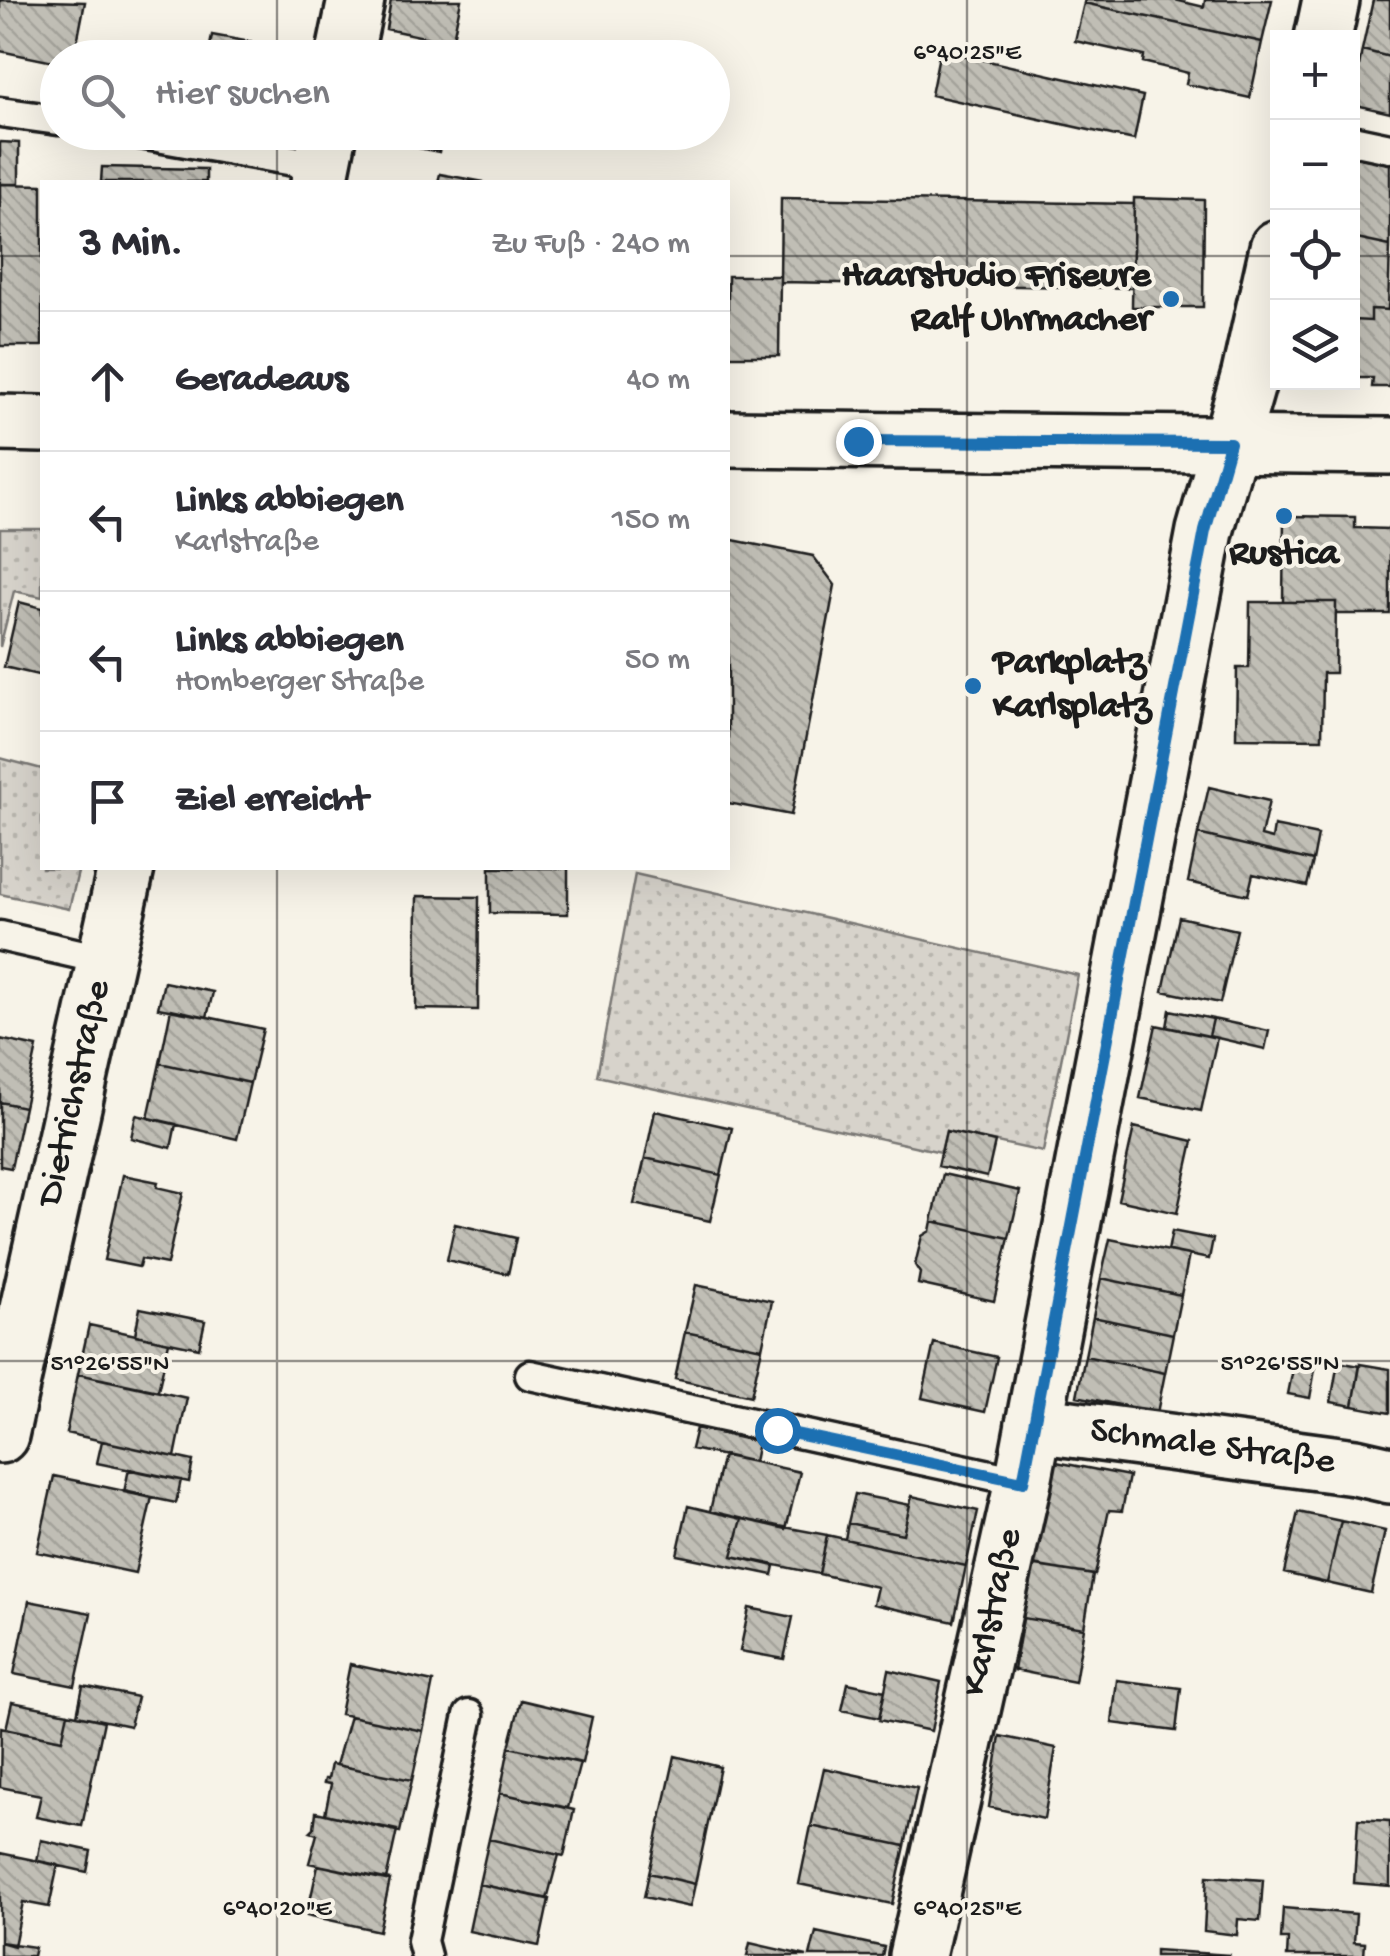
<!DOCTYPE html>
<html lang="de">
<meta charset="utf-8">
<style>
:root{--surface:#fff;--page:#f2f2f3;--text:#2b2b33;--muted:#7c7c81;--line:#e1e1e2}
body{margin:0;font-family:"Gochi Hand",sans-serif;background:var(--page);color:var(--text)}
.controls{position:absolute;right:30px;top:30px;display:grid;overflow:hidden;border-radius:0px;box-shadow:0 10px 40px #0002}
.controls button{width:90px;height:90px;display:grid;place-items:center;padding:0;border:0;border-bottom:2px solid var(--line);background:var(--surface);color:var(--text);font:50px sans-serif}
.stop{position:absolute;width:30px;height:30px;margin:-22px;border:8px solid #1f6fb2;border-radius:50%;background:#fff}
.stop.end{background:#1f6fb2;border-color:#fff;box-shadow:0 2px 10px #0008}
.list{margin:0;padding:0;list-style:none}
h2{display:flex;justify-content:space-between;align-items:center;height:130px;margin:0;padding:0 40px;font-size:42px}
h2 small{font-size:32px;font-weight:400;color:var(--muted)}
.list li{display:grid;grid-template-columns:65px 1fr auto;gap:30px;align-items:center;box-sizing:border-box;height:140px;padding:0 40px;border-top:2px solid var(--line)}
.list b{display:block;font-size:38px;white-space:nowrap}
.list p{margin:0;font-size:32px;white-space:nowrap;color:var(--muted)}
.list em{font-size:32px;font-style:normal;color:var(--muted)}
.icon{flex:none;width:55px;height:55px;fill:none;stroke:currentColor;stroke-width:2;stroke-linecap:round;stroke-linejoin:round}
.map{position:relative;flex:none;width:1390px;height:1956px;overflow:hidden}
.search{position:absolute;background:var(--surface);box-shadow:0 10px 40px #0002;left:40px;top:40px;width:690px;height:110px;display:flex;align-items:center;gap:25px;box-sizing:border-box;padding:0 35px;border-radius:55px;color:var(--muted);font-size:38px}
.panel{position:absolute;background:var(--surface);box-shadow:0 10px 40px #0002;left:40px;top:180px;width:690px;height:690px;border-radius:0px}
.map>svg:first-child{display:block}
.green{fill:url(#green-dots);stroke:#7a7874;stroke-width:2.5}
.building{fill:url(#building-back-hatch);stroke:#1c1c1c;stroke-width:2.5}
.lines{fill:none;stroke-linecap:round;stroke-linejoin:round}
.lane-casing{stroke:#1c1c1c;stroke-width:35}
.street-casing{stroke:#1c1c1c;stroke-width:62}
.secondary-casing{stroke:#1c1c1c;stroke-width:62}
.lane{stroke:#f7f3e8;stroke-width:28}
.street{stroke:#f7f3e8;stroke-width:55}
.secondary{stroke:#f7f3e8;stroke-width:55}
.route{stroke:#1f6fb2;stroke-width:12}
.ticks{fill:none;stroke:#1c1c1c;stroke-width:2.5;stroke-opacity:0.45}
.poi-dot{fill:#1f6fb2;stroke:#f7f3e8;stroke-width:4}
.labels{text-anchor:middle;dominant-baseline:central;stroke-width:8;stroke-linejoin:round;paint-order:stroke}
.poi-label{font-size:38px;font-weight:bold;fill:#1c1c1c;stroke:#f7f3e8;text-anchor:end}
.street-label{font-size:38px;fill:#1c1c1c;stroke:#f7f3e8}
.ticks-label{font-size:25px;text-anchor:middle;fill:#1c1c1c;stroke:#f7f3e8;stroke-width:8;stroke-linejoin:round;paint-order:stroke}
</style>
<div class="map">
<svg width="1390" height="1956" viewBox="0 0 1390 1956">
<defs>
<pattern id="green-dots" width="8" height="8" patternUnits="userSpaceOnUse" patternTransform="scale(2.5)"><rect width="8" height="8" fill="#d7d3cb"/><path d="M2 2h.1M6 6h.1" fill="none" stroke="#b8b5ae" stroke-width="1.8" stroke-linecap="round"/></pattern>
<pattern id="building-back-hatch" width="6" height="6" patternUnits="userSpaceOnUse" patternTransform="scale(2.5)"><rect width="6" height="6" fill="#c0beb5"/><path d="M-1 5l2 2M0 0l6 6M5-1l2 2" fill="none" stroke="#a4a39b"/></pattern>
</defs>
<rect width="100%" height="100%" fill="#f7f3e8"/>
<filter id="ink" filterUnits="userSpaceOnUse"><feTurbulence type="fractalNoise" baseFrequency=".01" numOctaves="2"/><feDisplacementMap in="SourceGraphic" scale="20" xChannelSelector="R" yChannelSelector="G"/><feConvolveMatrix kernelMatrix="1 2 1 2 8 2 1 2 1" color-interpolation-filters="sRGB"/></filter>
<g filter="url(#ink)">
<path class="green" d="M0 529H42V597L14 591 0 647Z
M0 758 42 769V868H79L69 909 0 894Z
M635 874 1078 975 1043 1152 946 1131 941 1152 597 1076Z"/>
<path class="building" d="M0 0 85 2 74 58H58V63L0 51Z
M391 0H461L452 43 386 29Z
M1085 0H1175L1204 7 1205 0H1272L1262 42 1084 3Z
M1373 0H1390V57L1362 50Z
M1084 3 1262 42 1250 98 1186 84 1188 73 1143 62 1144 56 1075 41Z
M212 35 273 46 271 58H208Z
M940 50 1143 96 1134 140 931 95Z
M1362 50 1390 57V113L1352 104Z
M365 132H443L439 152 364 137Z
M0 142 19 143V184H0Z
M1352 156 1390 164V246L1352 238Z
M102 167 206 169V182H101Z
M440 174 484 182H438Z
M0 184 42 185V346H0Z
M781 198 1134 204 1132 288 780 282Z
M1134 198 1204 200 1203 307H1132Z
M1352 238 1390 246 1388 310 1371 309V321L1352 320Z
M728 276H780L779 356H728Z
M1371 309 1390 310V387H1372L1373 378H1352V320L1371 321Z
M1284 516 1355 517V528L1390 529V614H1336V602H1283Z
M728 539 813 556 835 585 791 815 728 803Z
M19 602 42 608V676L4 667Z
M1250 602H1336L1335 673H1323L1322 739 1236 738 1237 668H1249Z
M1209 787 1269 801 1261 836 1272 839 1274 826 1318 835 1313 861 1198 834Z
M1198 834 1313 861 1307 886 1253 874 1248 895 1188 882Z
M490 868H568V914L490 913Z
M417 896 479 897 478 1010 416 1009Z
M1179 917 1237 930 1220 1003 1163 991Z
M164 982 213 992 207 1017 158 1008Z
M171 1009 263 1029 250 1083 160 1063Z
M1170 1010 1213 1019 1209 1036 1167 1027Z
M1213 1019 1269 1031 1265 1049 1209 1036Z
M1156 1025 1217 1038 1201 1111 1140 1098Z
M0 1039 37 1047 24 1107 0 1102Z
M160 1063 250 1083 237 1139 148 1118Z
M0 1102 24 1107 11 1168 0 1166Z
M655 1111 732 1128 721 1175 645 1158Z
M136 1115 176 1124 171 1148 131 1138Z
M1134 1127 1193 1141 1177 1213 1118 1200Z
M946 1131 995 1142 987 1177 938 1166Z
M645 1158 721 1175 710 1221 634 1204Z
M943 1174 1020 1191 1009 1238 932 1221Z
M123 1175 158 1182 157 1187 183 1193 167 1264 141 1259 139 1267 104 1260Z
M932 1221 1009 1238 994 1301 918 1284 920 1273 915 1265 922 1236 930 1231Z
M455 1224 516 1238 508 1274 447 1260Z
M1172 1231 1213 1239 1209 1259 1168 1251Z
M1110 1239 1189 1255 1181 1295 1101 1278Z
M1101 1278 1181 1295 1173 1334 1093 1317Z
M696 1285 772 1301 762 1348 685 1332Z
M140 1308 205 1321 199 1348 135 1335Z
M1093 1317 1173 1334 1165 1373 1085 1356Z
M89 1325 169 1342 158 1391 78 1374Z
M685 1332 762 1348 751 1396 675 1379Z
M934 1343 997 1357 985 1412 922 1398Z
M1296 1354 1317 1358 1310 1398 1288 1394Z
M1085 1356 1165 1373 1157 1413 1077 1396Z
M1338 1362 1360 1366 1353 1406 1331 1402Z
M1360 1364 1390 1369V1413L1353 1406Z
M78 1374 187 1398 175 1457 66 1433Z
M696 1428 758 1442 754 1462 691 1449Z
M102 1441 193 1461 189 1482 97 1463Z
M723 1455 800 1472 786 1529 710 1511Z
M1051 1461 1129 1476 1122 1511 1109 1510 1095 1575 1029 1565Z
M129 1469 181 1480 176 1503 124 1492Z
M54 1476 152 1497 135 1573 37 1552Z
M855 1494 910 1505 903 1534 848 1523Z
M912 1496 978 1511 966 1566 845 1539 848 1523 903 1534Z
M688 1506 742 1519 732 1556 775 1566 773 1575 677 1555Z
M1298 1512 1341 1521 1327 1583 1284 1573Z
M742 1519 827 1535 819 1574 732 1556Z
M1341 1521 1385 1531 1371 1593 1327 1583Z
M827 1535 966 1566 954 1622 873 1604 877 1587 819 1574Z
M1032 1565 1093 1575 1084 1628 1023 1618Z
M29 1601 91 1613 75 1686 14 1674Z
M749 1608 793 1617 784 1659 740 1651Z
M1023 1618 1084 1628 1075 1682 1014 1670Z
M350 1664 433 1682 423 1731 340 1714Z
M889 1670 941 1682 931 1731 879 1720Z
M1117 1680 1181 1688 1176 1731 1112 1723Z
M848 1683 885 1691 879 1718 842 1710Z
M83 1686 137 1697 130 1726 77 1715Z
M521 1700 592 1717 582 1763 509 1747Z
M12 1702 68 1713 62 1740 6 1729Z
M68 1713 104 1721 82 1826 36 1817 41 1795 0 1787 1 1727 62 1740Z
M350 1716 423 1731 412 1780 336 1765Z
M1000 1736 1056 1748 1044 1819 989 1807Z
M509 1747 580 1763 568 1808 500 1793Z
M675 1756 720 1767 695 1884 649 1873Z
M331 1764 412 1780 400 1832 325 1814 331 1784 324 1783 325 1779H328Z
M824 1768 917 1788 905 1846 811 1826Z
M500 1793 574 1810 564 1856 489 1839Z
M316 1812 397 1830 386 1880 309 1863 317 1834 310 1832 314 1828Z
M1358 1819 1390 1821V1886L1354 1883Z
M811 1826 905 1846 892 1904 799 1884Z
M489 1839 559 1855 547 1899 479 1884Z
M41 1840 91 1851 87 1872 37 1861Z
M0 1853 58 1865 49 1907 23 1902 14 1946 0 1942Z
M318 1865 390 1880 379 1931 307 1915Z
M649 1873 695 1884 690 1907 644 1897Z
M1207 1876 1263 1880 1260 1921 1238 1919 1237 1935 1204 1931Z
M479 1884 549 1899 539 1946 469 1931Z
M1283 1908 1356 1914 1354 1942 1365 1943 1364 1956H1287L1288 1939H1281Z
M816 1932 884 1947 882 1956H810Z
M0 1942 35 1947 33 1956H0Z
M750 1943 807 1956H747Z
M1155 1950 1229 1955V1956H1155Z"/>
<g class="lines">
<defs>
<path id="lane" d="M0 112 58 120
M129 132 322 166
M1352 140 1390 148
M0 936 105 960
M530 1375 1023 1482
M426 1956 422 1941 469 1715"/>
<g id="street">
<path d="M1323 38 1331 0"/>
<path d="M344 58 356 0"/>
<path d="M319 182 329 132"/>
<path id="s1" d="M1034 1424 1355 1467 1390 1475"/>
<path id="s2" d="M0 1435 126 868"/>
<path id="s3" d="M917 1956 1023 1482 1205 531 1250 374 1278 248"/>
</g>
<path id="secondary" d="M0 423 42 424
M728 439 1390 446"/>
</defs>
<use href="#lane" class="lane-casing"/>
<use href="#street" class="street-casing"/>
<use href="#secondary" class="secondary-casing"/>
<use href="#lane" class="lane"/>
<use href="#street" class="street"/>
<use href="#secondary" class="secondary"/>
</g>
</g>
<g class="lines" filter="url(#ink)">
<path class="route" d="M777 1430 1023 1482 1205 531 1230 443 858 441"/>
</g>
<path class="ticks" d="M277 0V58M967 0V1956M277 132V182M0 256H42M728 256H1278M1352 256H1390M277 868V1956M0 1361H1390"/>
<g class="poi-dot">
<circle cx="1171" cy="299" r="10"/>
<circle cx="1284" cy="516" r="10"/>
<circle cx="973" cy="686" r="10"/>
</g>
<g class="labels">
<g class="poi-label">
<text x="1151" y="277">Haarstudio Friseure<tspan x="1151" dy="44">Ralf Uhrmacher</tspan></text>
<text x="1284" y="555" text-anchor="middle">Rustica</text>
<text x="993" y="664" text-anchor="start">Parkplatz<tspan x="993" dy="44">Karlsplatz</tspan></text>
</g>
<g class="street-label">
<text stroke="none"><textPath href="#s2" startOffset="350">Dietrichstraße</textPath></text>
<text stroke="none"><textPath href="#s1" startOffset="180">Schmale Straße</textPath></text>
<text stroke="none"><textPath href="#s3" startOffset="352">Karlstraße</textPath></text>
</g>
</g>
<g class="ticks-label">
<text x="967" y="59">6°40'25"E</text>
<text x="110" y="1370">51°26'55"N</text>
<text x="1280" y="1370">51°26'55"N</text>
<text x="277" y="1915">6°40'20"E</text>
<text x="967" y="1915">6°40'25"E</text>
</g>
</svg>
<div class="controls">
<button>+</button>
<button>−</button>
<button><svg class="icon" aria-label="locate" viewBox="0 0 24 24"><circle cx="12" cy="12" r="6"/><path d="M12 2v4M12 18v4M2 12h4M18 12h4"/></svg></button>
<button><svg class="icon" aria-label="layers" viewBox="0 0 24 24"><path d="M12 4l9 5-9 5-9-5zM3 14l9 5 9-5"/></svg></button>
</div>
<div class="stop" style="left:777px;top:1430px"></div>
<div class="stop end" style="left:858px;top:441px"></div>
<div class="search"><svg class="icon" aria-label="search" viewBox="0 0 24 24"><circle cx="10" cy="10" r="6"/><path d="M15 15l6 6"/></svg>Hier suchen</div>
<section class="panel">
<h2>3 Min.<small>Zu Fuß · 240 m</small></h2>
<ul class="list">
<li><svg class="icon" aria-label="ahead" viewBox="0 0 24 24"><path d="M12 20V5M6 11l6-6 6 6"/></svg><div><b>Geradeaus</b></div><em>40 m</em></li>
<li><svg class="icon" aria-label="left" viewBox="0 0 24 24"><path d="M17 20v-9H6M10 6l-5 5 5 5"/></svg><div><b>Links abbiegen</b><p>Karlstraße</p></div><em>150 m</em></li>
<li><svg class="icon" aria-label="left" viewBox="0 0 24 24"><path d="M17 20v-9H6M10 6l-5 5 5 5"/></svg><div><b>Links abbiegen</b><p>Homberger Straße</p></div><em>50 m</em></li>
<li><svg class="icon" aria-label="arrive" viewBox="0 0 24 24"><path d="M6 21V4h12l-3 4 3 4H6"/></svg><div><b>Ziel erreicht</b></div></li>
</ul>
</section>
</div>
